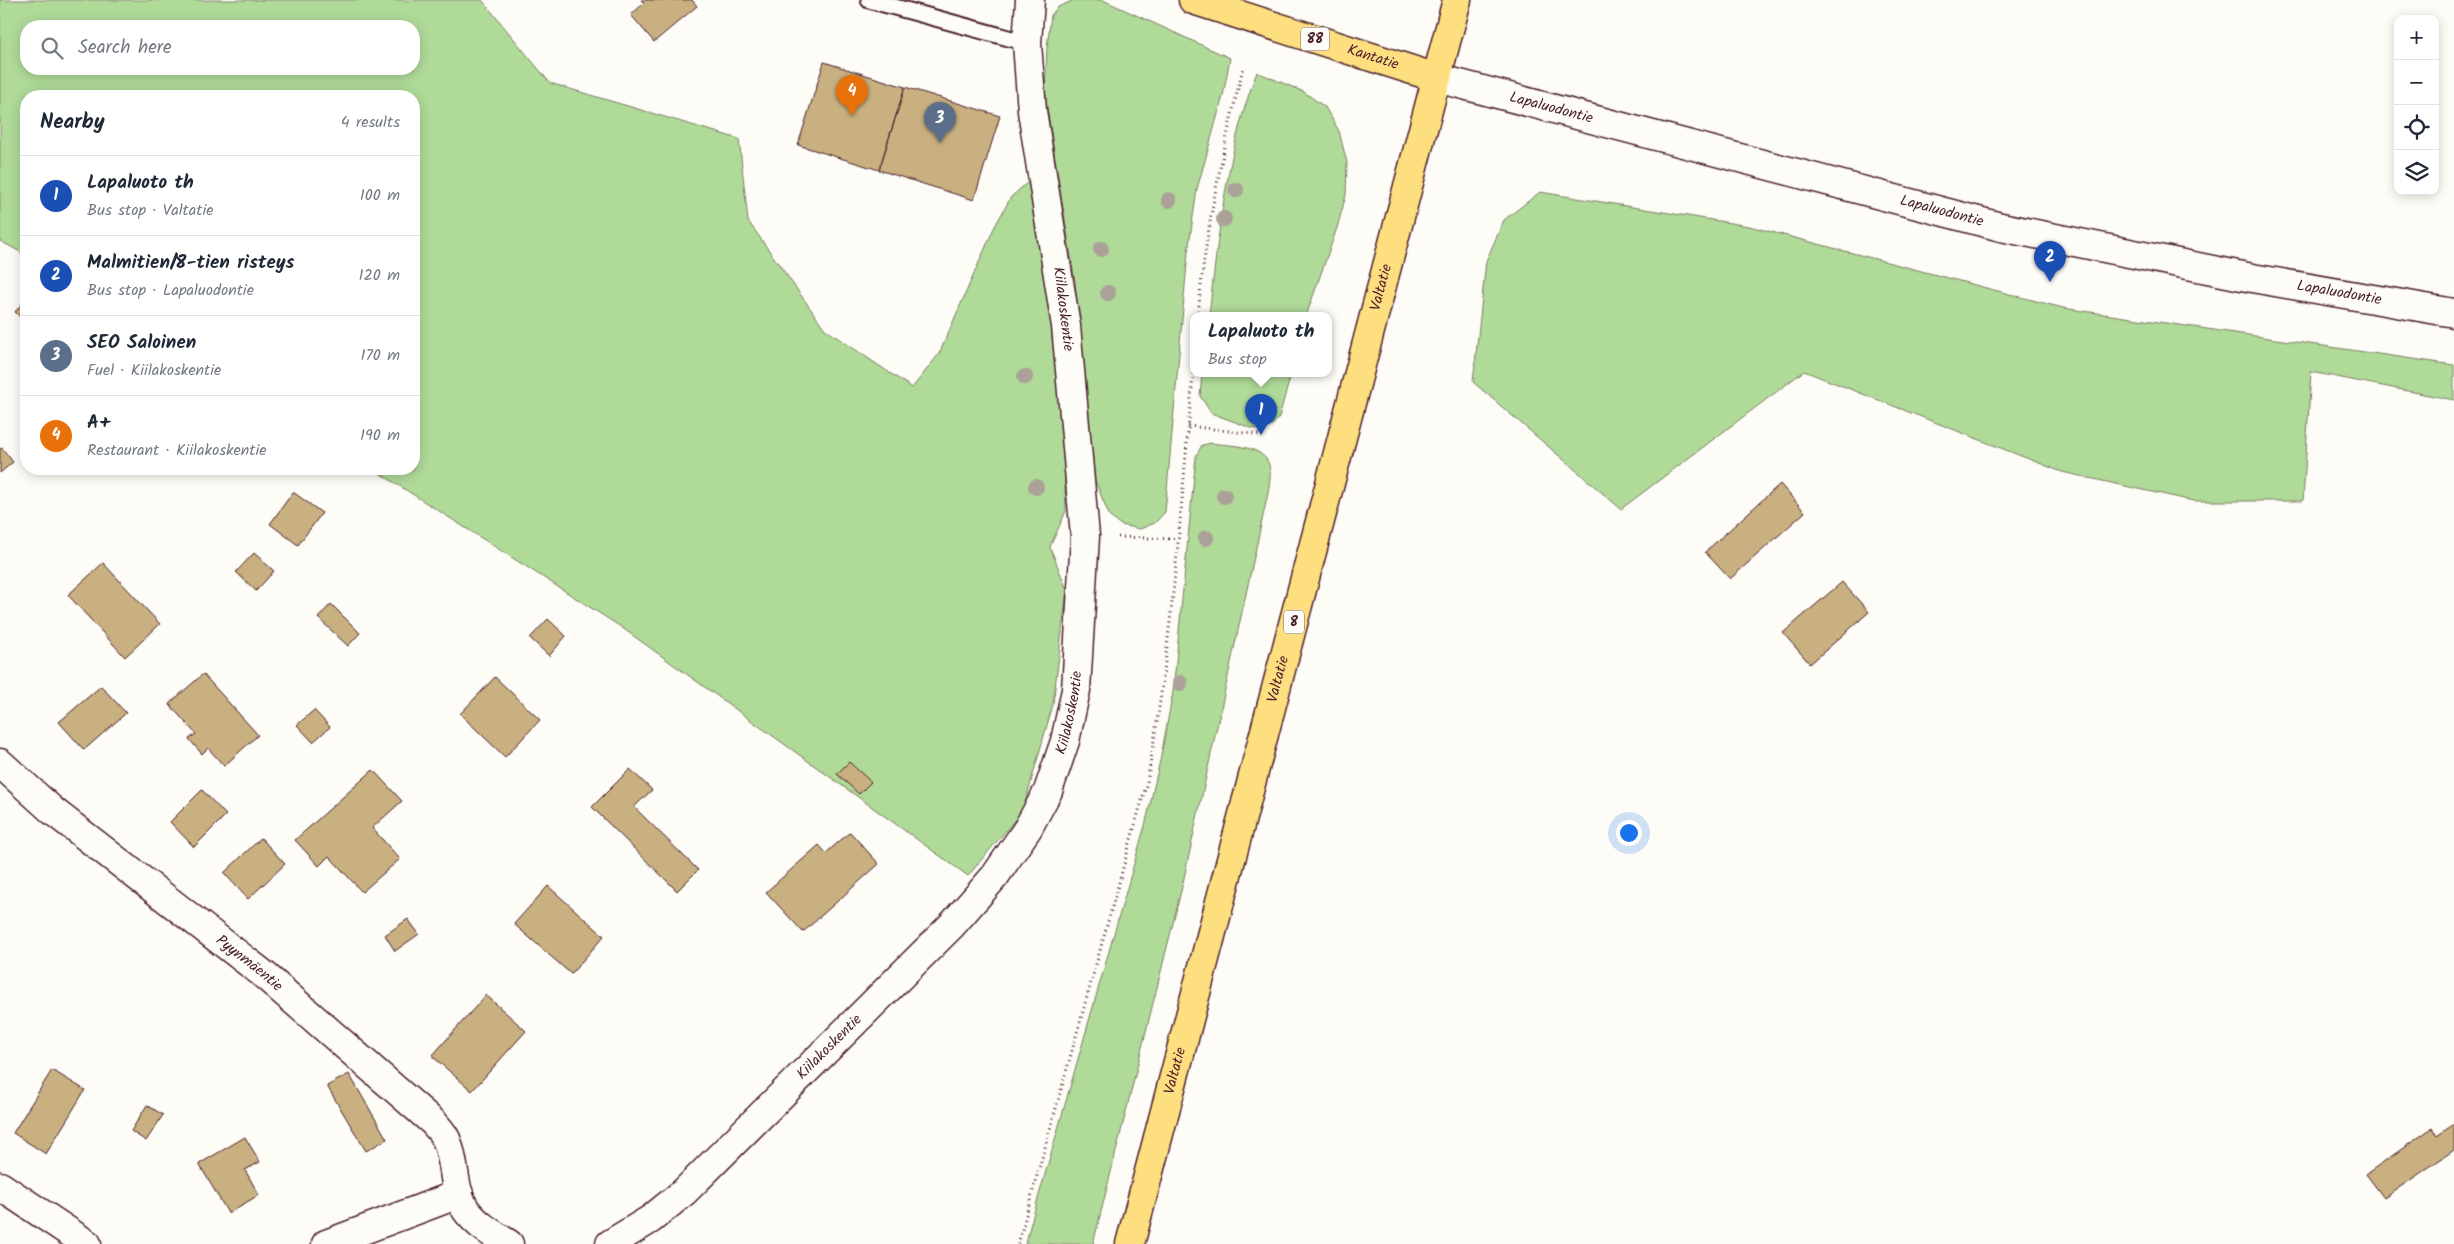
<!DOCTYPE html>
<meta charset="utf-8">
<style>
:root{--surface:#fff;--page:#f6f6f7;--text:#1f2937;--muted:#747a83;--line:#e0e1e3;--accent:#4a1f2b}
body{margin:0;font-family:Kalam,sans-serif;background:var(--page);color:var(--text)}
.controls{position:absolute;right:15px;top:15px;display:grid;overflow:hidden;border-radius:10px;box-shadow:0 2px 12px #0003}
.controls button{width:45px;height:45px;display:grid;place-items:center;padding:0;border:0;border-bottom:1px solid var(--line);background:var(--surface);color:var(--text);font:25px sans-serif}
.you{position:absolute;left:1628px;top:832px;width:18px;height:18px;margin:-12px;border:4px solid #fff;border-radius:50%;background:#1a73e8;box-shadow:0 0 0 8px #1a73e833}
.badge{display:grid;place-items:center;width:32px;height:32px;border-radius:50%;background:var(--accent);color:#fff;font-size:16px;font-weight:700}
.pin{position:absolute;translate:-50% -41px;filter:drop-shadow(0 1px 2px #0008)}
.pin::after{content:'';position:absolute;top:26px;width:18px;height:15px;background:inherit;clip-path:polygon(0 0,100% 0,50% 100%)}
.popup{position:absolute;left:1190px;top:312px;width:142px;height:65px;box-sizing:border-box;display:grid;place-content:center;border-radius:10px;background:var(--surface);filter:drop-shadow(0 1px 4px #0005);font-size:16px;white-space:nowrap;color:var(--muted)}
.popup b{font-size:19px;color:var(--text)}
.popup::after{content:'';position:absolute;left:50%;top:100%;margin-left:-10px;border:10px solid transparent;border-top-color:var(--surface)}
.list{margin:0;padding:0;list-style:none}
h2{display:flex;justify-content:space-between;align-items:center;height:65px;margin:0;padding:0 20px;font-size:21px}
h2 small{font-size:16px;font-weight:400;color:var(--muted)}
.list li{display:grid;grid-template-columns:32px 1fr auto;gap:15px;align-items:center;box-sizing:border-box;height:80px;padding:0 20px;border-top:1px solid var(--line)}
.list b{display:block;font-size:19px;white-space:nowrap}
.list p{margin:0;font-size:16px;white-space:nowrap;color:var(--muted)}
.list em{font-size:16px;font-style:normal;color:var(--muted)}
.icon{flex:none;width:28px;height:28px;fill:none;stroke:currentColor;stroke-width:2;stroke-linecap:round;stroke-linejoin:round}
.map{position:relative;flex:none;width:2454px;height:1244px;overflow:hidden}
.search{position:absolute;background:var(--surface);box-shadow:0 2px 12px #0003;left:20px;top:20px;width:400px;height:55px;display:flex;align-items:center;gap:12px;box-sizing:border-box;padding:0 18px;border-radius:20px;color:var(--muted);font-size:19px}
.panel{position:absolute;background:var(--surface);box-shadow:0 2px 12px #0003;left:20px;top:90px;width:400px;height:385px;border-radius:20px}
.map>svg:first-child{display:block}
.green{fill:#afda98;stroke:#7c7c62;fill-rule:evenodd}
.building{fill:#c8b080;stroke:#4a1f2b}
.lines{fill:none;stroke-linecap:round;stroke-linejoin:round}
.lane-casing{stroke:#4a1f2b;stroke-width:19}
.street-casing{stroke:#4a1f2b;stroke-width:31}
.secondary-casing{stroke:#4a1f2b;stroke-width:31}
.primary-casing{stroke:#4a1f2b;stroke-width:31}
.highway-casing{stroke:#4a1f2b;stroke-width:31}
.path{stroke:#4a1f2b;stroke-width:3;stroke-dasharray:1 4;stroke-linecap:butt}
.lane{stroke:#fdfcf7;stroke-width:15}
.street{stroke:#fdfcf7;stroke-width:28}
.secondary{stroke:#fdfcf7;stroke-width:28}
.primary{stroke:#fedf80;stroke-width:28}
.highway{stroke:#fedf80;stroke-width:28}
.tree{fill:#aba199}
.labels{text-anchor:middle;dominant-baseline:central;stroke-width:4.5;stroke-linejoin:round;paint-order:stroke}
.shield{fill:#fdfcf7;stroke:#806168;stroke-width:1}
.shield-label{font-size:14px;font-weight:bold;fill:#4a1f2b}
.street-label{font-size:15px;fill:#4a1f2b;stroke:#fdfcf7}
</style>
<div class="map">
<svg width="2454" height="1244" viewBox="0 0 2454 1244">
<rect width="100%" height="100%" fill="#fdfcf7"/>
<filter id="ink" filterUnits="userSpaceOnUse"><feTurbulence type="fractalNoise" baseFrequency=".02" numOctaves="2"/><feDisplacementMap in="SourceGraphic" scale="10" xChannelSelector="R" yChannelSelector="G"/><feConvolveMatrix kernelMatrix="1 2 1 2 8 2 1 2 1" color-interpolation-filters="sRGB"/></filter>
<g filter="url(#ink)">
<path class="green" d="M0 0H482L550 83 739 139 748 221 825 329 912 388 939 354 994 228 1011 197 1029 181 1039 218 1062 411 1066 511 1050 547 1067 590 1053 704 1023 810 968 876 621 627 373 469H414V96H26V255L0 241ZM26 26H414V69H26Z
M1074 0H1103L1230 58 1223 96 1197 189 1188 252 1165 512 1155 523 1140 529 1121 525 1110 517 1095 481 1075 282 1045 95 1047 47 1051 15 1058 7Z
M1257 72 1304 92 1325 107 1339 131 1347 163 1346 195 1337 228 1306 316H1209C1218 235 1227 149 1257 72Z
M1540 192 1749 226 2063 308 2454 365V400L2311 372 2303 501H2193L2062 472 1804 371 1621 509 1473 382 1486 261 1504 220Z
M1202 374H1291L1279 417 1273 424 1264 430 1251 428 1211 413 1200 396Z
M1211 443C1230 446 1268 444 1270 470 1271 477 1269 486 1268 493L1182 887 1093 1244H1025L1146 822 1161 756 1173 692 1196 456 1202 445Z"/>
<path class="building" d="M641 0H692L697 6 654 42 631 15 644 3Z
M824 62 905 87 879 170 798 145Z
M905 87 1000 116 974 200 879 170Z
M26 299V322L15 312Z
M2 448 13 462 0 473V449Z
M1780 484 1805 512 1730 579 1705 552Z
M293 492 322 513 298 545 270 524Z
M254 553 274 571 256 591 236 572Z
M103 563 160 624 125 657 68 595Z
M1842 582 1869 612 1810 664 1783 633Z
M331 604 360 633 348 646 318 618Z
M548 619 566 636 549 656 530 638Z
M203 674 258 735 224 766 208 748 202 754 189 739 196 734 169 704Z
M495 677 540 720 505 757 460 714Z
M101 686 126 713 84 750 59 722Z
M314 710 330 727 313 742 297 725Z
M849 762 871 782 859 794 837 774Z
M630 769 652 790 634 807 698 870 677 891 592 807Z
M373 770 402 801 372 828 400 859 362 892 329 856 319 866 295 840Z
M202 790 226 815 194 847 170 822Z
M850 832 879 864 803 932 766 892 819 845 826 853Z
M261 838 285 864 248 899 224 873Z
M548 886 604 936 571 974 514 924Z
M408 919 419 934 395 951 385 935Z
M486 995 526 1031 472 1091 432 1056Z
M52 1070 85 1090 46 1154 13 1133Z
M349 1074 387 1139 366 1151 327 1086Z
M147 1105 163 1115 146 1141 131 1131Z
M2454 1124V1150L2384 1198 2366 1174 2432 1128 2437 1136Z
M245 1137 260 1162 245 1170 259 1195 228 1213 199 1164Z"/>
<g class="lines">
<defs>
<path id="lane" d="M869 0 1027 43"/>
<g id="street">
<path id="s1" d="M0 763 53 811 262 973 434 1123C438 1128 443 1133 446 1139 456 1161 452 1189 466 1210 477 1225 493 1234 509 1244"/>
<path d="M0 1186 87 1244"/>
<path d="M326 1244 459 1194"/>
<path id="s2" d="M610 1244 651 1219 684 1192 952 925 995 876 1028 828 1048 791 1065 741 1076 690 1085 536 1066 326 1032 111 1027 43 1030 0"/>
</g>
<g id="secondary">
<path id="s3" d="M1437 78 2001 227 2252 278 2454 313"/>
</g>
<g id="primary">
<path id="s4" d="M1193 0 1437 78"/>
</g>
<g id="highway">
<path id="s5" d="M1130 1244 1457 0"/>
</g>
</defs>
<use href="#lane" class="lane-casing"/>
<use href="#street" class="street-casing"/>
<use href="#secondary" class="secondary-casing"/>
<use href="#primary" class="primary-casing"/>
<use href="#highway" class="highway-casing"/>
<path class="path" d="M1198 316C1205 231 1223 150 1243 68
M1188 426 1261 435
M1118 537 1177 539
M1018 1244 1147 782C1172 644 1181 504 1194 365"/>
<use href="#lane" class="lane"/>
<use href="#street" class="street"/>
<use href="#secondary" class="secondary"/>
<use href="#primary" class="primary"/>
<use href="#highway" class="highway"/>
</g>
<g class="tree">
<circle cx="1236" cy="190" r="8"/>
<circle cx="1169" cy="200" r="8"/>
<circle cx="1224" cy="219" r="8"/>
<circle cx="1101" cy="249" r="8"/>
<circle cx="1108" cy="293" r="8"/>
<circle cx="1025" cy="377" r="8"/>
<circle cx="1036" cy="487" r="8"/>
<circle cx="1224" cy="496" r="8"/>
<circle cx="1206" cy="538" r="8"/>
<circle cx="1180" cy="683" r="8"/>
</g>
</g>
<g class="labels">
<g class="shield">
<rect x="1301" y="27.5" width="28" height="23" rx="4"/>
<rect x="1284" y="610.5" width="20" height="23" rx="4"/>
</g>
<g class="shield-label">
<text x="1315" y="39">88</text>
<text x="1294" y="622">8</text>
</g>
<g class="street-label">
<text stroke="none"><textPath href="#s4" startOffset="189">Kantatie</textPath></text>
<text stroke="none"><textPath href="#s3" startOffset="118">Lapaluodontie</textPath></text>
<text stroke="none"><textPath href="#s3" startOffset="522">Lapaluodontie</textPath></text>
<text stroke="none"><textPath href="#s5" startOffset="989">Valtatie</textPath></text>
<text stroke="none"><textPath href="#s3" startOffset="928">Lapaluodontie</textPath></text>
<text transform="translate(1063 309) rotate(83)">Kiilakoskentie</text>
<text stroke="none"><textPath href="#s5" startOffset="584">Valtatie</textPath></text>
<text stroke="none"><textPath href="#s2" startOffset="716">Kiilakoskentie</textPath></text>
<text stroke="none"><textPath href="#s1" startOffset="320">Pyynmäentie</textPath></text>
<text stroke="none"><textPath href="#s2" startOffset="296">Kiilakoskentie</textPath></text>
<text stroke="none"><textPath href="#s5" startOffset="179">Valtatie</textPath></text>
</g>
</g>
</svg>
<div class="controls">
<button>+</button>
<button>−</button>
<button><svg class="icon" aria-label="locate" viewBox="0 0 24 24"><circle cx="12" cy="12" r="6"/><path d="M12 2v4M12 18v4M2 12h4M18 12h4"/></svg></button>
<button><svg class="icon" aria-label="layers" viewBox="0 0 24 24"><path d="M12 4l9 5-9 5-9-5zM3 14l9 5 9-5"/></svg></button>
</div>
<div class="you"></div>
<div class="pin badge" style="left:1261px;top:435px;background:#1a4fb4">1</div>
<div class="popup"><b>Lapaluoto th</b>Bus stop</div>
<div class="pin badge" style="left:2050px;top:282px;background:#1a4fb4">2</div>
<div class="pin badge" style="left:940px;top:143px;background:#5c6f8a">3</div>
<div class="pin badge" style="left:852px;top:116px;background:#e8710a">4</div>
<div class="search"><svg class="icon" aria-label="search" viewBox="0 0 24 24"><circle cx="10" cy="10" r="6"/><path d="M15 15l6 6"/></svg>Search here</div>
<section class="panel">
<h2>Nearby<small>4 results</small></h2>
<ul class="list">
<li><span class="badge" style="background:#1a4fb4">1</span><div><b>Lapaluoto th</b><p>Bus stop · Valtatie</p></div><em>100 m</em></li>
<li><span class="badge" style="background:#1a4fb4">2</span><div><b>Malmitien/8-tien risteys</b><p>Bus stop · Lapaluodontie</p></div><em>120 m</em></li>
<li><span class="badge" style="background:#5c6f8a">3</span><div><b>SEO Saloinen</b><p>Fuel · Kiilakoskentie</p></div><em>170 m</em></li>
<li><span class="badge" style="background:#e8710a">4</span><div><b>A+</b><p>Restaurant · Kiilakoskentie</p></div><em>190 m</em></li>
</ul>
</section>
</div>
